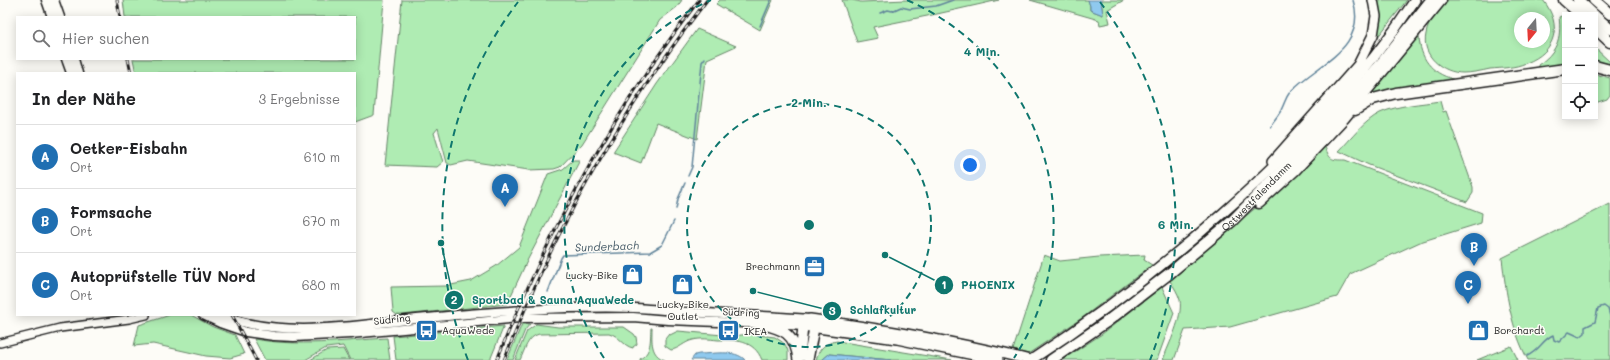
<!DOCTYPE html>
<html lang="de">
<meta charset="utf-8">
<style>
:root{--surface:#fff;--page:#f2f2f2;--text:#202124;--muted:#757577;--line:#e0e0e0;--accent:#1f6fb2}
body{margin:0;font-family:Mali,sans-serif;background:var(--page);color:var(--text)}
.controls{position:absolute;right:12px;top:12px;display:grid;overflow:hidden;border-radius:0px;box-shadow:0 2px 10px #0003}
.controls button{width:36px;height:36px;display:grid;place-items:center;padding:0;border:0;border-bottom:1px solid var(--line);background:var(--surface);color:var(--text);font:20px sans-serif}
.compass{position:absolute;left:1514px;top:12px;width:36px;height:36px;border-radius:50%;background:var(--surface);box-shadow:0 2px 10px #0003;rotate:198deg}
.you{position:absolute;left:970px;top:165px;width:14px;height:14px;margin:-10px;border:3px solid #fff;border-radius:50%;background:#1a73e8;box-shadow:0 0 0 6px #1a73e833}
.badge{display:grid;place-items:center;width:26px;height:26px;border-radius:50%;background:var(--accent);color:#fff;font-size:13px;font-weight:700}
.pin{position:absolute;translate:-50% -33px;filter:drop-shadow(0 1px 2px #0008)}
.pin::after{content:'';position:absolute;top:21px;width:14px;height:12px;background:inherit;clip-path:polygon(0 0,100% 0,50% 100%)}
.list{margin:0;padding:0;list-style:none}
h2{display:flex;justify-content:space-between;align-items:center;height:52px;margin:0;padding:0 16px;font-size:17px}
h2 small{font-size:13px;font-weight:400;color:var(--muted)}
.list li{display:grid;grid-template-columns:26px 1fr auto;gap:12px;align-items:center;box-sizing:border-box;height:64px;padding:0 16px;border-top:1px solid var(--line)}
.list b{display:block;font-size:15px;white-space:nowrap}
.list p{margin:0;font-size:13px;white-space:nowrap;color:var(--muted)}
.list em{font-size:13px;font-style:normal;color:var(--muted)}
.icon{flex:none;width:22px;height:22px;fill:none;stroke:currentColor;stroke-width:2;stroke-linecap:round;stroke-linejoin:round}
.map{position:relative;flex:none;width:1610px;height:360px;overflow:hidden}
.search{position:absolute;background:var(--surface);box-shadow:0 2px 10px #0003;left:16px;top:16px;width:340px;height:44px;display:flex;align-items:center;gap:10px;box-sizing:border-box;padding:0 14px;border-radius:0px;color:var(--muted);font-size:15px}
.panel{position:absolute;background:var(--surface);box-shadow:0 2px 10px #0003;left:16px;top:72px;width:340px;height:244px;border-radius:0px}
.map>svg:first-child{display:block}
.green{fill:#afecb3;stroke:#668468;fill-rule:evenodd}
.water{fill:#8fc9ee;stroke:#61849a}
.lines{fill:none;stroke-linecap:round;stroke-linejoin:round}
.stream{stroke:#61849a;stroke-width:1.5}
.tertiary-casing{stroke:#1c1c1c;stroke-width:10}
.secondary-casing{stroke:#1c1c1c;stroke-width:11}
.primary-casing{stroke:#1c1c1c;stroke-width:12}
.trunk-casing{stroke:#1c1c1c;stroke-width:12}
.motorway-casing{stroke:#1c1c1c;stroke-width:13}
.tertiary{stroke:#fdfcf7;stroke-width:7}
.secondary{stroke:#fdfcf7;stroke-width:8}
.primary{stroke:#fdfcf7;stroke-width:9}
.trunk{stroke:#fdfcf7;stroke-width:9}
.motorway{stroke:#fdfcf7;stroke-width:10}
.rail-casing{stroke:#1c1c1c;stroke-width:3}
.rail{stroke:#fdfcf7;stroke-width:1.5;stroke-dasharray:4.5;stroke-linecap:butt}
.ring{fill:none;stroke:#0f766e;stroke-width:2;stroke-dasharray:7 5}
.labels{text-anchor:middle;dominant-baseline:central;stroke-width:3;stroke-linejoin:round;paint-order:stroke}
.street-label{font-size:10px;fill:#1c1c1c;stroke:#fdfcf7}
.poi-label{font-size:10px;fill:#1c1c1c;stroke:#fdfcf7;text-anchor:start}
.water-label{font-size:11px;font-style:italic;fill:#445966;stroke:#fdfcf7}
.centre{fill:#0f766e;stroke:#fdfcf7;stroke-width:2}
.ring-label{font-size:12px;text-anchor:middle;font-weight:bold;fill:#0f766e;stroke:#fdfcf7;stroke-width:3;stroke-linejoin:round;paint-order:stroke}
.leader{fill:none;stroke:#0f766e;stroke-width:1.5}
.callout-dot{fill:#0f766e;stroke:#fdfcf7;stroke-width:1.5}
.mark-label{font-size:12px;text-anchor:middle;font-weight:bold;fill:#fff}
.callout-label{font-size:11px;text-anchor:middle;font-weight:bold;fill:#0f766e;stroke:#fdfcf7;stroke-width:3;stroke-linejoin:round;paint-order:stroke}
</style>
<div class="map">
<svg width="1610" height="360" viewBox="0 0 1610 360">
<rect width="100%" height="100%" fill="#fdfcf7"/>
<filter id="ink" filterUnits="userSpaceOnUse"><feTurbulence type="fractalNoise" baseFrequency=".025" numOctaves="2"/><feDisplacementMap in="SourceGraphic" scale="8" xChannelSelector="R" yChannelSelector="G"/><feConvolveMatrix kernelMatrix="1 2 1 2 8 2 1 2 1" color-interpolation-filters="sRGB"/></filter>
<g filter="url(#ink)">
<path class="green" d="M123 0H384L374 115 355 122V73H136L133 59H355V17H125Z
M402 0H682L677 7 660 20 582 144 560 167 554 169 529 170 468 161 451 165 447 163 438 128 434 133 443 162 437 167 385 165Z
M720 0H773L760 30 716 4Z
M842 0H852L861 2 906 0H999L937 14 873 27 878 38 857 42Z
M1030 0H1088L1090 6V10L1103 15 1101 0H1124L1107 10 1110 23 1100 25 1099 20Z
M1377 0H1407L1377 38H1376Z
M1445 0H1543C1563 25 1556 52 1526 63 1515 68 1502 68 1490 69 1481 71 1472 73 1463 73 1443 73 1421 56 1426 34 1428 21 1438 11 1445 0ZM1520 18H1544V42H1520Z
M1561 16 1565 20V64L1539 68 1538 65C1556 53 1562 39 1559 17Z
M697 29 736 46 707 59 697 139 656 123 641 163 613 152 657 84Z
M1419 36C1420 58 1431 73 1453 79V80L1368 96Z
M1595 48 1610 62V65L1595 62Z
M1595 74 1610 78V95L1607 99 1595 103Z
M1440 101 1443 112 1446 111 1473 187V193L1467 202 1369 165 1339 151C1351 139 1364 121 1380 113 1398 105 1421 104 1440 101Z
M1325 147C1330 160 1331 160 1345 160L1482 213 1481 223 1420 242 1350 274 1337 297 1230 327 1185 330 1174 360H1163C1169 343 1183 318 1180 300 1178 293 1174 287 1170 281L1227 231 1300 172Z
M573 160H580L528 259 507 304 402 315H397L393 312 391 287 446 286 471 281 496 266 519 247 548 174 563 169Z
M1610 204V360H1528C1511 328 1506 294 1502 258Z
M1044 255 1060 261 1099 257 1145 255 1144 260 1152 265 1082 318 1028 354 1013 350Z
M1162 287 1174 313 1157 360H1062L1102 334Z
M170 315H191L213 327 235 335 244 354 230 358 206 356 153 344 134 346 139 325Z
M522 324H530L525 330 513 360H507Z
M536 324 558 327H624L634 334 636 337 637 344 633 347V348C623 346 620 336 609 333L539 334C527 337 525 350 520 360H515L527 331 534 326Z
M504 326 490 360H396L393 336Z
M651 328H652C652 341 650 355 665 360H640V359C652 352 650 340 651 328Z
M678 331 723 335 724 337 750 334 775 337 785 344 788 351V360H762C754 340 736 340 718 340 709 339 701 338 693 340 684 342 679 349 671 350L665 346V339L669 334 670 335Z
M387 338 390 360H350L343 346 326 348 305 360H265L254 339C298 347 342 341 387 338Z
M837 341 952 360H891L829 354 822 360H816C819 348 825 343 837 341Z
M1511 346 1518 360H1477Z
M343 349 349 360H310L327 350Z"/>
<path class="water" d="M1088 0H1101L1103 15 1090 10V6Z
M699 354C713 354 735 349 745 360H691L695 355Z
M829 354 891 360H822Z"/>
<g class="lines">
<path class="stream" d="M880 13 888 10 892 11 901 7 910 9 936 6 953 0
M760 26 771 0
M1270 126C1274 120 1280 114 1282 108 1285 102 1286 97 1290 92 1317 63 1368 49 1353 0
M688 176 692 167 702 62 705 58
M676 209 678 199 685 183
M548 292 561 258 563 255 650 252 662 245 674 221
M1527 356C1540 350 1542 340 1553 335L1554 340 1559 342 1569 332 1580 337 1585 333V327L1595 322 1598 308 1604 306 1608 309 1610 316"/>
<defs>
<path id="tertiary" d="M0 343 60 328 129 319 146 315"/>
<path id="secondary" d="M46 0 52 17
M54 0 60 17
M66 59 71 73
M74 59 78 73
M203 315 220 323 246 332 274 336 294 337 350 334 520 318 633 317 668 320 772 324 803 326
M219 315C277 337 339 328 398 321 442 316 485 312 528 310 563 308 599 307 634 308 657 309 681 312 704 313 739 315 774 316 810 319"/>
<path id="primary" d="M810 319C884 329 958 342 1030 360
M803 326 897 339 998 360"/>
<path id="trunk" d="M1273 161 1358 65 1373 35 1376 16 1373 0
M756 323C781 329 795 331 798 360
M800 357 803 326
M808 360 814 328
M1031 360C1099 316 1162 267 1223 213 1295 149 1362 81 1415 0"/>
<g id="motorway">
<path d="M1564 0 1581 15"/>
<path d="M1578 0 1594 15"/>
<path d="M1594 0 1610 14"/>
<path d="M1595 16 1610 29"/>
<path d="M1595 28 1610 42"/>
<path d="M1595 66 1610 70"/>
<path d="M1355 110 1373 99 1396 93 1565 69"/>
<path d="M1259 203 1294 171 1344 118 1441 0"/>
<path id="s1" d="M1051 360 1105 323 1170 273 1232 221 1321 131 1379 66 1431 0"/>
</g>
</defs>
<use href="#tertiary" class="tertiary-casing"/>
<use href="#secondary" class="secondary-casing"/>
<use href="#primary" class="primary-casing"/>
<use href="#trunk" class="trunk-casing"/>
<use href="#motorway" class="motorway-casing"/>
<use href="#tertiary" class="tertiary"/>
<use href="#secondary" class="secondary"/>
<use href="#primary" class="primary"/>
<use href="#trunk" class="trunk"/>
<use href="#motorway" class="motorway"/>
<defs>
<path id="rail" d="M117 0 120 17
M128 59 131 73
M232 315 256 360
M497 360C548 231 614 110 699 0
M504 360C521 318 538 276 559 235 600 153 651 73 707 0"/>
</defs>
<use href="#rail" class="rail-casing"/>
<use href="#rail" class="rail"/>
</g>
</g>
<g class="ring">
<circle cx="809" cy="225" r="122"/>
<path d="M604 358A245 245 0 0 1 711 0M907 0A245 245 0 0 1 1014 358"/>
<path d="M468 360A367 367 0 0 1 518 2M1100 2A367 367 0 0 1 1150 360"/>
</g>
<defs>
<symbol id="office-square" viewBox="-11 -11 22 22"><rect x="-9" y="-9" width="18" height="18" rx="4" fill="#1f6fb2" stroke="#fdfcf7"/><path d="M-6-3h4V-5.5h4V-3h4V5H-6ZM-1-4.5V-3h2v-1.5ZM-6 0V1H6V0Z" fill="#fff"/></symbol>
<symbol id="shop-square" viewBox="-11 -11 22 22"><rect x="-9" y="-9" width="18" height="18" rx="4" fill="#1f6fb2" stroke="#fdfcf7"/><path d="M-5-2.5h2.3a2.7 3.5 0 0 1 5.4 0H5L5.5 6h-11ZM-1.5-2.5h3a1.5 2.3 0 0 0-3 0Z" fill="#fff"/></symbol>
<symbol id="bus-square" viewBox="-11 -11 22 22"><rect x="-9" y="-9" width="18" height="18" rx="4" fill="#1f6fb2" stroke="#fdfcf7"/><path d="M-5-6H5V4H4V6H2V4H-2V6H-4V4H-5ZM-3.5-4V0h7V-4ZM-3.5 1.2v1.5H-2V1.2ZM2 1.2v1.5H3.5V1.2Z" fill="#fff"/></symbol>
</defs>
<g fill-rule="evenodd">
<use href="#office-square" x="802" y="254" width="25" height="25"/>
<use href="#shop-square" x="620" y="262" width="25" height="25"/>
<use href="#shop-square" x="670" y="272" width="25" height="25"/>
<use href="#bus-square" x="414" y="318" width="25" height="25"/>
<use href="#shop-square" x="1466" y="318" width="25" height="25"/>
<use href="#bus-square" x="716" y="318" width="25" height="25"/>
</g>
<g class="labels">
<g class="street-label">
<text stroke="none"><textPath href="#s1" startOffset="263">Ostwestfalendamm</textPath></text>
<text transform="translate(741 312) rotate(2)">Südring</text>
<text transform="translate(392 319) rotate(-6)">Südring</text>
</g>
<g class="poi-label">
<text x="800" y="266" text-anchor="end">Brechmann</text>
<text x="618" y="275" text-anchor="end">Lucky-Bike</text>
<text x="683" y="304" text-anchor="middle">Lucky-Bike<tspan x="683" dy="12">Outlet</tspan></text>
<text x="442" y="330">AquaWede</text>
<text x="1494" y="330">Borchardt</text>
<text x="744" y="331">IKEA</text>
</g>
<g class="water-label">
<text transform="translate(607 246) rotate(-2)">Sunderbach</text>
</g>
</g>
<circle cx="809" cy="225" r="6" class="centre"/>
<g class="ring-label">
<text x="982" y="56">4 Min.</text>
<text x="809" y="107">2 Min.</text>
<text x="1176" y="229">6 Min.</text>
</g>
<path class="leader" d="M885 255L944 285M441 243L454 300M753 291L832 311"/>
<g class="callout-dot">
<circle cx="885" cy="255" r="4"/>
<circle cx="441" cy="243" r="4"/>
<circle cx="753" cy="291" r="4"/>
<circle cx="944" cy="285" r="10"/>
<circle cx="454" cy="300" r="10"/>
<circle cx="832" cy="311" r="10"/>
</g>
<g class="mark-label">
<text x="944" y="289">1</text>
<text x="454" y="304">2</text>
<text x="832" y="315">3</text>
</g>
<g class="callout-label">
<text x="988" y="289">PHOENIX</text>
<text x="553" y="304">Sportbad &amp; Sauna AquaWede</text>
<text x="883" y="314">Schlafkultur</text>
</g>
</svg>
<div class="controls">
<button>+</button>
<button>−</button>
<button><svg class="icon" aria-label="locate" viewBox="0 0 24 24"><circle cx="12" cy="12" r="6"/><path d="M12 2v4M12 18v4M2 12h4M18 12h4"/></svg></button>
</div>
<svg class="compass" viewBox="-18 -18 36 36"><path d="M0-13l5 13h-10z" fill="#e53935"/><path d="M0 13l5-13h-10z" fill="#757577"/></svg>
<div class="you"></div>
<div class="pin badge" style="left:505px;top:207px">A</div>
<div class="pin badge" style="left:1474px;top:266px">B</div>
<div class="pin badge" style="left:1468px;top:304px">C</div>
<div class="search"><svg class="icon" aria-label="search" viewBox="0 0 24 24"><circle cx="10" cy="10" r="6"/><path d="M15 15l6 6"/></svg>Hier suchen</div>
<section class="panel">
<h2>In der Nähe<small>3 Ergebnisse</small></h2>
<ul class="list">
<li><span class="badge">A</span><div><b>Oetker-Eisbahn</b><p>Ort</p></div><em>610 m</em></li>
<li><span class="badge">B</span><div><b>Formsache</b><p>Ort</p></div><em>670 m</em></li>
<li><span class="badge">C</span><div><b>Autoprüfstelle TÜV Nord</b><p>Ort</p></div><em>680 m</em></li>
</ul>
</section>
</div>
